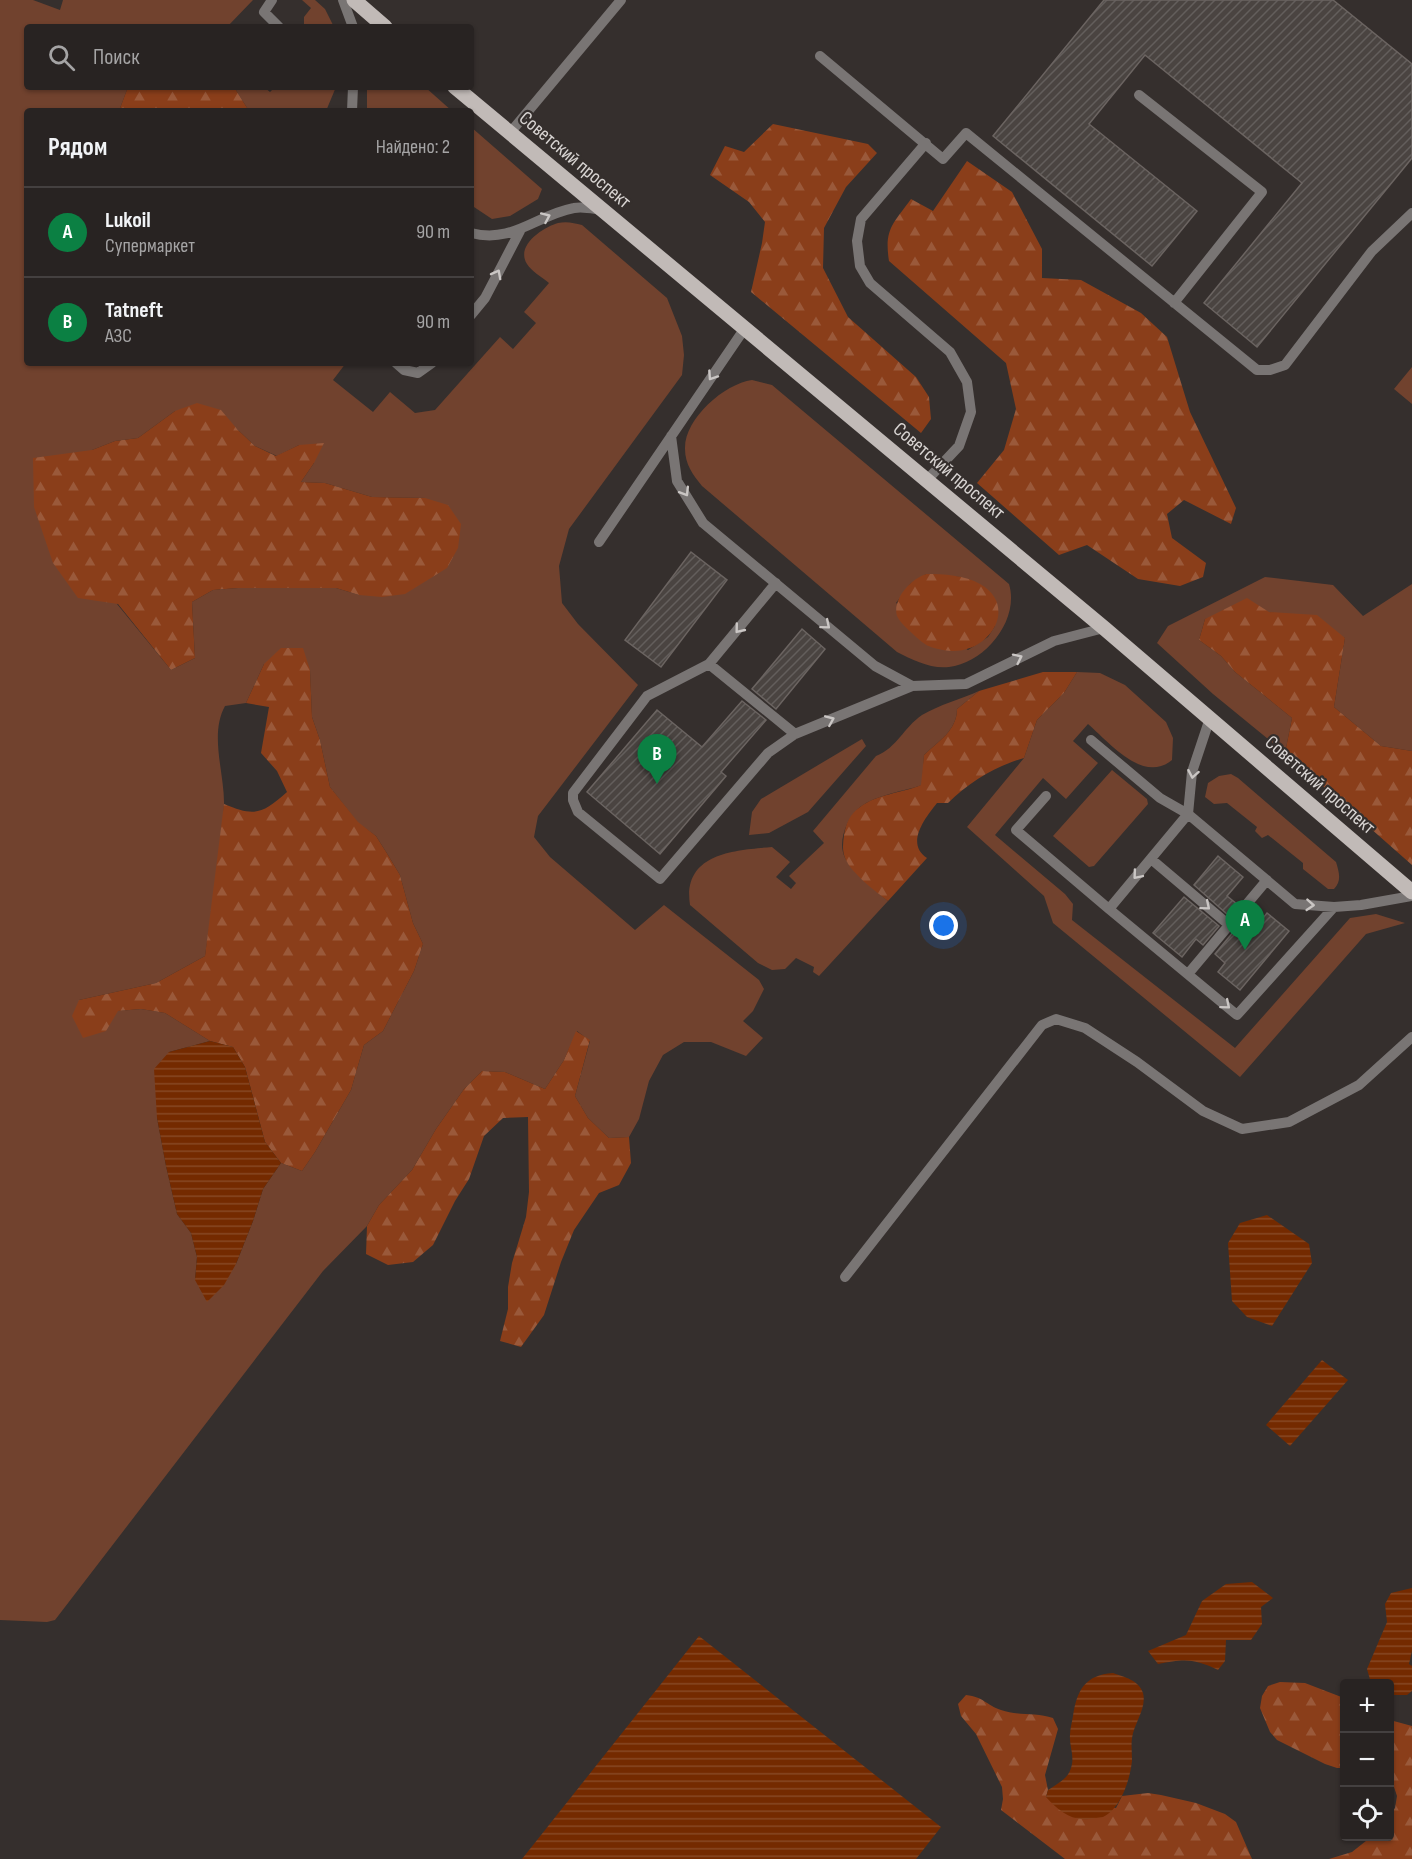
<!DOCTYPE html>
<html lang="ru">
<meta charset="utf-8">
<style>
:root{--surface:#282322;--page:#342f2f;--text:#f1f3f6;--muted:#a5a4a5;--line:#444040;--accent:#0b8043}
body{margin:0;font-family:"Sofia Sans Condensed",sans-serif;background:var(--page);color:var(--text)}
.controls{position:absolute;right:18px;bottom:18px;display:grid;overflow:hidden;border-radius:6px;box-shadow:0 2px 4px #0004}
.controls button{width:54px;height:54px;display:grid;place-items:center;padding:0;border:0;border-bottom:2px solid var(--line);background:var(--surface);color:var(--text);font:30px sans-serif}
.you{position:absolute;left:944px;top:926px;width:21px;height:21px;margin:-15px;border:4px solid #fff;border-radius:50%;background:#1a73e8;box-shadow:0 0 0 9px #1a73e833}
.badge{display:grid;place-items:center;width:39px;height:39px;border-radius:50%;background:var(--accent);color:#fff;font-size:20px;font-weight:700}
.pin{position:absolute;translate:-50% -50px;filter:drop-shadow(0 2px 3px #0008)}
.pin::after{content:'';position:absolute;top:32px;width:21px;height:18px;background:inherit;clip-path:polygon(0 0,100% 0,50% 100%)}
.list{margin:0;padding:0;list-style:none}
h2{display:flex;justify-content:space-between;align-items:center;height:78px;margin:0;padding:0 24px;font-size:26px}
h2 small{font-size:20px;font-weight:400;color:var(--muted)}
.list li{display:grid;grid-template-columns:39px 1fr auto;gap:18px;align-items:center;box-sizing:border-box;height:90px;padding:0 24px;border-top:2px solid var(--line)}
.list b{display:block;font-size:22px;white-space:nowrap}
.list p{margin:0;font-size:20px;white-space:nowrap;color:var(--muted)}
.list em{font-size:20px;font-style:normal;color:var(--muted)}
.icon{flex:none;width:33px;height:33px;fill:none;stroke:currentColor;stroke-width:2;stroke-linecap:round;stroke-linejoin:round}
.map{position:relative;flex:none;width:1412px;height:1859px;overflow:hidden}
.search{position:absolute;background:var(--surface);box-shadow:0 2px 4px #0004;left:24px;top:24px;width:450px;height:66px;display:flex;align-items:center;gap:15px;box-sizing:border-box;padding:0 21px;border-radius:6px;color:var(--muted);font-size:22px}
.panel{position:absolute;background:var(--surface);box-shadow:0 2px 4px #0004;left:24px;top:108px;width:450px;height:258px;border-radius:6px}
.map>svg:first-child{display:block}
.grass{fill:#71422e;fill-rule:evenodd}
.forest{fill:url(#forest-firs)}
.water{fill:url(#water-rules)}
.building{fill:url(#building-hatch);stroke:#6b6461;stroke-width:1.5}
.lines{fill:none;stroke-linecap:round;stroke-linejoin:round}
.lane{stroke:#797574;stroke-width:10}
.primary{stroke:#c1bab7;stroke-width:15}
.oneway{stroke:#cac6c4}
.labels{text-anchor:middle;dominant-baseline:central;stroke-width:4.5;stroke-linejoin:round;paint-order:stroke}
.street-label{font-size:20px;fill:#d8d4d2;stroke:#352f2d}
</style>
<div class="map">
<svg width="1412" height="1859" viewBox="0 0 1412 1859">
<defs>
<pattern id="forest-firs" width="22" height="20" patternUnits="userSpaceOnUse" patternTransform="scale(1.5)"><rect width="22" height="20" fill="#8a3e1a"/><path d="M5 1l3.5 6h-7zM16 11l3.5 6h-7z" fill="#9a593a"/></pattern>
<pattern id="water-rules" width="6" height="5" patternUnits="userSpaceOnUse" patternTransform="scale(1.5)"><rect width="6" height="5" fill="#742a00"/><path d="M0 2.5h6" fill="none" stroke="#874824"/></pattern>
<pattern id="building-hatch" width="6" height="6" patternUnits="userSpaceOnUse" patternTransform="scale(1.5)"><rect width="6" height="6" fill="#4a4441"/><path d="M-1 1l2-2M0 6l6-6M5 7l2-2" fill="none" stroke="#635e5c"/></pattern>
</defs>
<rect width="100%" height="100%" fill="#352f2d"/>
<path class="grass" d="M0 0H33L60 10 63 0H253L227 27H27V87H128L119 111H27V363H346L333 380 373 412 390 392 415 413 435 410 500 337 513 349 536 323 524 312 549 283C542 277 531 271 527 264 515 245 544 227 558 223 567 221 574 223 582 225L667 298 682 336 684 355 682 375 569 529 559 566 562 603 578 624 638 685 538 816 534 837 550 857 635 930 664 905 759 980 764 989 753 1011 743 1021 763 1038 746 1056 711 1042H684L663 1055 649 1081 639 1119 629 1137 609 1138 588 1118 575 1096 590 1041 577 1031 564 1060 545 1089 505 1072 482 1071 464 1089 436 1129 412 1170 379 1205 367 1226 323 1271 55 1620 47 1622 0 1620ZM175 411 237 429 255 446 277 456 299 445 314 463 301 482 325 483 372 497 425 498 359 595 336 588H238L213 590 192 602 195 658 171 670 117 604 92 450 115 441 138 438ZM264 664 310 670 312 717 320 740 330 787 358 823 376 836 388 855 400 875 413 923 423 944 414 971 383 1031 364 1045 351 1090 315 1152 302 1171 281 1163 263 1189 253 1221 236 1264 195 1280 197 1257 191 1233 177 1214 166 1166 157 1118 169 1052 210 1041 165 1013 141 1009 118 1011 79 1000 156 983 205 956C212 907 221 856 224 806 225 774 209 735 225 706L246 703Z
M302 0H315L325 9 334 27H304V17L311 8Z
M234 87H264L270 92 275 87H336L326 111H249Z
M367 87H425L452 111H367Z
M471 127 542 189 538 199 510 216 492 219 471 205Z
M1412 367V404L1394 389Z
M752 380 772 385 1009 584C1020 620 985 663 949 667 930 669 913 660 897 652L702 486C693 475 685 464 685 449 684 419 724 384 752 380ZM926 574 960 577 995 626 988 637 968 650 896 603 910 584Z
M1265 577 1333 585 1363 616 1412 584V751L1381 746 1334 707 1345 638 1287 615 1269 612 1205 619 1199 640 1221 656 1235 672 1292 718 1285 753 1213 694 1157 643 1168 626Z
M1077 672 1100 673 1125 685 1166 722 1173 738 1172 760C1143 784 1110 743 1088 724L1073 741 1098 763 1066 799 1043 778 995 835 1065 894 1073 904 1072 920 1235 1048 1350 918 1376 914 1405 923 1366 934 1240 1077 1053 923 1044 896 967 827 1024 758 1037 720 1064 693Z
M979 691 957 709C957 730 939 741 924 755L922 785C902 792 878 794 860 807 847 817 837 842 845 858 850 868 878 893 888 901L819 976 813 972 814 967 796 958 785 969 772 970 758 963 690 905C682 853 735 850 772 847L790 862 776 877 791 889 796 883 789 876 824 843 813 831 876 756C898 747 903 728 922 715 939 705 961 699 979 691Z
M862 739 866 746 808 812 769 833 749 835 752 812 761 799Z
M1112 770 1147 799 1148 804 1094 866 1089 867 1053 836Z
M1231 774 1238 778 1336 862C1339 872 1342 881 1334 889H1328L1303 869V863L1268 835 1262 838 1255 831 1257 827 1227 803 1214 804 1205 797 1208 783 1219 776Z"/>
<path class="forest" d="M128 87H234L249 111H119Z
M773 124 868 144 877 153 846 187 824 228 823 268 848 317 916 377 929 397 931 419 921 433 751 292 762 243 765 222 749 202 710 175 725 146 744 152Z
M967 161 1012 192 1042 249V278L1081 280 1141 313 1167 337 1190 412 1236 508 1231 524 1184 500 1167 514 1172 538 1206 563 1203 577 1180 586 1138 579 1087 545 1059 555 977 483 1004 450 1016 409 1006 363 889 261C884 229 893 224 911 199L933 211Z
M197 403 221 410 237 429 255 446 276 456 299 445 324 443 314 463 301 482 325 483 372 497 425 498 448 505 461 524 458 548 447 568 405 594 382 597 359 595 336 588H238L213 590 192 602 195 658 171 670 118 604 78 598 53 563 34 507 33 458 92 450 115 441 138 438 175 411Z
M926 574C944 574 965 575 980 584 1021 607 987 659 943 650 929 647 926 646 915 636 909 630 901 624 897 616 892 599 911 579 926 574Z
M1247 598 1269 612 1317 615 1345 638 1334 707 1381 746 1412 751V865L1285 753 1292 718 1235 672 1221 656 1199 640 1205 619Z
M281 648H303L310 670 312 717 320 740 330 787 358 822 376 836 388 855 400 875 413 923 423 944 414 971 383 1031 364 1045 351 1090 315 1152 302 1171 281 1163 265 1142 245 1067 233 1047 210 1041 165 1013 141 1009 118 1011 106 1031 83 1038 72 1016 79 1000 156 983 205 956 224 804C255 817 262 814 287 792L277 771 261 753 269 707 246 703 264 664Z
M1043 672H1077L1064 693 1037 720 1024 758C996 766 969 782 948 803H937C925 818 905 844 927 858L888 901C875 891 851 873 845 858 842 850 843 843 844 835 846 823 850 814 860 807 877 794 902 793 921 785L924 755C939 741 957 730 957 709L979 691Z
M576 1031 590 1040 575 1096 588 1118 609 1138 629 1137 631 1163 619 1185 599 1193 574 1230 561 1262 544 1315 521 1347 500 1341 508 1309V1287L512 1263 526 1217 529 1192 528 1117 503 1118 484 1136 469 1179 455 1201 433 1245 413 1262 388 1265 366 1254 367 1226 379 1205 412 1170 436 1129 464 1089 482 1071 505 1072 545 1089 564 1060Z
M1280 1682 1305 1683 1344 1698V1768H1337L1325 1764 1277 1740 1270 1732 1260 1708 1262 1696 1268 1686Z
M966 1695C984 1697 986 1705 1001 1710 1018 1716 1036 1712 1053 1718L1058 1729 1045 1775 1048 1790 1046 1797 1116 1808 1122 1796 1148 1793 1161 1795 1196 1803 1225 1814 1236 1822 1252 1859H1065L1001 1810 1003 1799 1002 1787 976 1734 961 1716 958 1704Z
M1390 1720 1412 1726V1859H1329L1352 1852 1371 1837 1390 1836V1814L1395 1808 1397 1796 1393 1784 1390 1782Z"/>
<path class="water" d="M210 1041 233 1047 245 1067 265 1142 281 1163 263 1189 253 1221 236 1264 224 1285 207 1302 195 1280 197 1257 191 1233 177 1214 166 1166 157 1118 154 1069 169 1052Z
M1267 1215 1309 1244 1312 1263 1272 1326 1247 1317 1232 1301 1228 1243 1240 1223Z
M1322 1360 1348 1380 1290 1446 1266 1425Z
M1252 1582 1273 1598 1261 1607 1262 1624 1251 1640H1226L1225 1661 1218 1670C1193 1658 1184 1659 1158 1664L1148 1651 1186 1635 1202 1601 1226 1584Z
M1412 1588V1651L1409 1664 1412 1666V1691L1407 1695H1390V1684L1371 1683 1367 1669 1387 1622 1385 1604 1391 1593Z
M699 1636 941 1827 916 1859H522Z
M1113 1673C1124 1677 1139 1680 1143 1693 1147 1708 1134 1723 1132 1738 1131 1745 1132 1753 1132 1761 1130 1779 1121 1809 1103 1817 1099 1818 1094 1818 1089 1819 1070 1821 1058 1810 1046 1797L1048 1790C1057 1784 1068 1779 1071 1768 1075 1756 1069 1746 1070 1735 1070 1729 1072 1722 1073 1716 1077 1690 1085 1675 1113 1673Z"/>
<path class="building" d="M1104 0H1333L1412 64V158L1257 347 1204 303 1302 183 1145 55 1089 124 1197 211 1152 266 993 136Z
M691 552 727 580 661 667 625 640Z
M802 629 825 649 776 709 752 689Z
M742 701 766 720 721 772 726 776 660 854 587 792 657 710 702 747Z
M1218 856 1243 877 1227 896 1237 904 1228 915 1194 885Z
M1184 897 1219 926 1203 945 1196 939 1182 957 1153 933Z
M1249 913 1260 922 1267 913 1289 931 1240 990 1218 972 1225 963 1215 954Z"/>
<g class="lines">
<path class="lane" d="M272 0 264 12 279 27
M343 0 353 27
M820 56 943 159 966 133 1257 370H1270L1285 365 1372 251 1412 213
M1139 95 1262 192 1174 303
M352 111 353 87
M509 134 621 0
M926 143 861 219 857 241 860 266 870 283 950 352 967 382 971 412 959 446 927 480
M471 233C513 244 536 215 574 208 583 206 594 209 602 210
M471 315 485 298 520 231
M396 363 404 370 418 373 432 363
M671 436 677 481 703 523 875 666 912 686 966 684 1054 641 1104 628
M599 542 745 328
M776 583 709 664 795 734 912 686
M709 664 647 696 573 793V800L578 812 660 879 768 753 795 734
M1210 718 1192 772 1188 814 1295 904 1334 907 1361 905 1412 896
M1091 740 1160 798 1188 814 1109 909 1237 1015 1334 907
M1046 796 1016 830 1109 909
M1151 859 1229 925
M1188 974 1267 880
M845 1277 1042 1025 1056 1019 1085 1028 1137 1062 1203 1111 1242 1129 1289 1122 1359 1085 1412 1037"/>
<path class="primary" d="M354 0 385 27
M455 87 1104 628 1412 892"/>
</g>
<defs><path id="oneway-chevron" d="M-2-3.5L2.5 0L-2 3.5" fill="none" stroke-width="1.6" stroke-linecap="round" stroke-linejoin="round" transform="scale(1.5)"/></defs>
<g class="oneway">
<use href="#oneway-chevron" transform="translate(546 217) rotate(-24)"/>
<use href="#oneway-chevron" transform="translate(497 274) rotate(-62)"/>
<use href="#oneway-chevron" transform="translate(712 376) rotate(124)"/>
<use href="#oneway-chevron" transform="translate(685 492) rotate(58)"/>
<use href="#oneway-chevron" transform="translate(826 625) rotate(40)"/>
<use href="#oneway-chevron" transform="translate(739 629) rotate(129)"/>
<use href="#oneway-chevron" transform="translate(1018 658) rotate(-26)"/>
<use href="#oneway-chevron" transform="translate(830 720) rotate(-23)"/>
<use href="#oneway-chevron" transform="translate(1193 774) rotate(100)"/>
<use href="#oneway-chevron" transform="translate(1137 875) rotate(130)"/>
<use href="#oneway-chevron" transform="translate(1310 905) rotate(4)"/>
<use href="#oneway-chevron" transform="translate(1206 906) rotate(40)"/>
<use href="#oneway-chevron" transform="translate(1226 1005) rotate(40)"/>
</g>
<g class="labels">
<g class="street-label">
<text transform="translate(575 160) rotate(40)">Советский проспект</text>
<text transform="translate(949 471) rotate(40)">Советский проспект</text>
<text transform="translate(1320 785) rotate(41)">Советский проспект</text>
</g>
</g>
</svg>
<div class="controls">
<button>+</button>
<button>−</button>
<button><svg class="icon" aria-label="locate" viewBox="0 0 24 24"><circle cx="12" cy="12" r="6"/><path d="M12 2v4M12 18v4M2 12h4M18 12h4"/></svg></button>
</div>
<div class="you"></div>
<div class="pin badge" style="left:1245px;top:950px">A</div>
<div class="pin badge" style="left:657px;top:784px">B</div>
<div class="search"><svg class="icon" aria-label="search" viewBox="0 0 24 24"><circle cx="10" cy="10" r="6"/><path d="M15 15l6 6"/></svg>Поиск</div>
<section class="panel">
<h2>Рядом<small>Найдено: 2</small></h2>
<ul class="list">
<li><span class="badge">A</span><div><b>Lukoil</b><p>Супермаркет</p></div><em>90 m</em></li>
<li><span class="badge">B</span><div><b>Tatneft</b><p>АЗС</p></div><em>90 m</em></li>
</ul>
</section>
</div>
